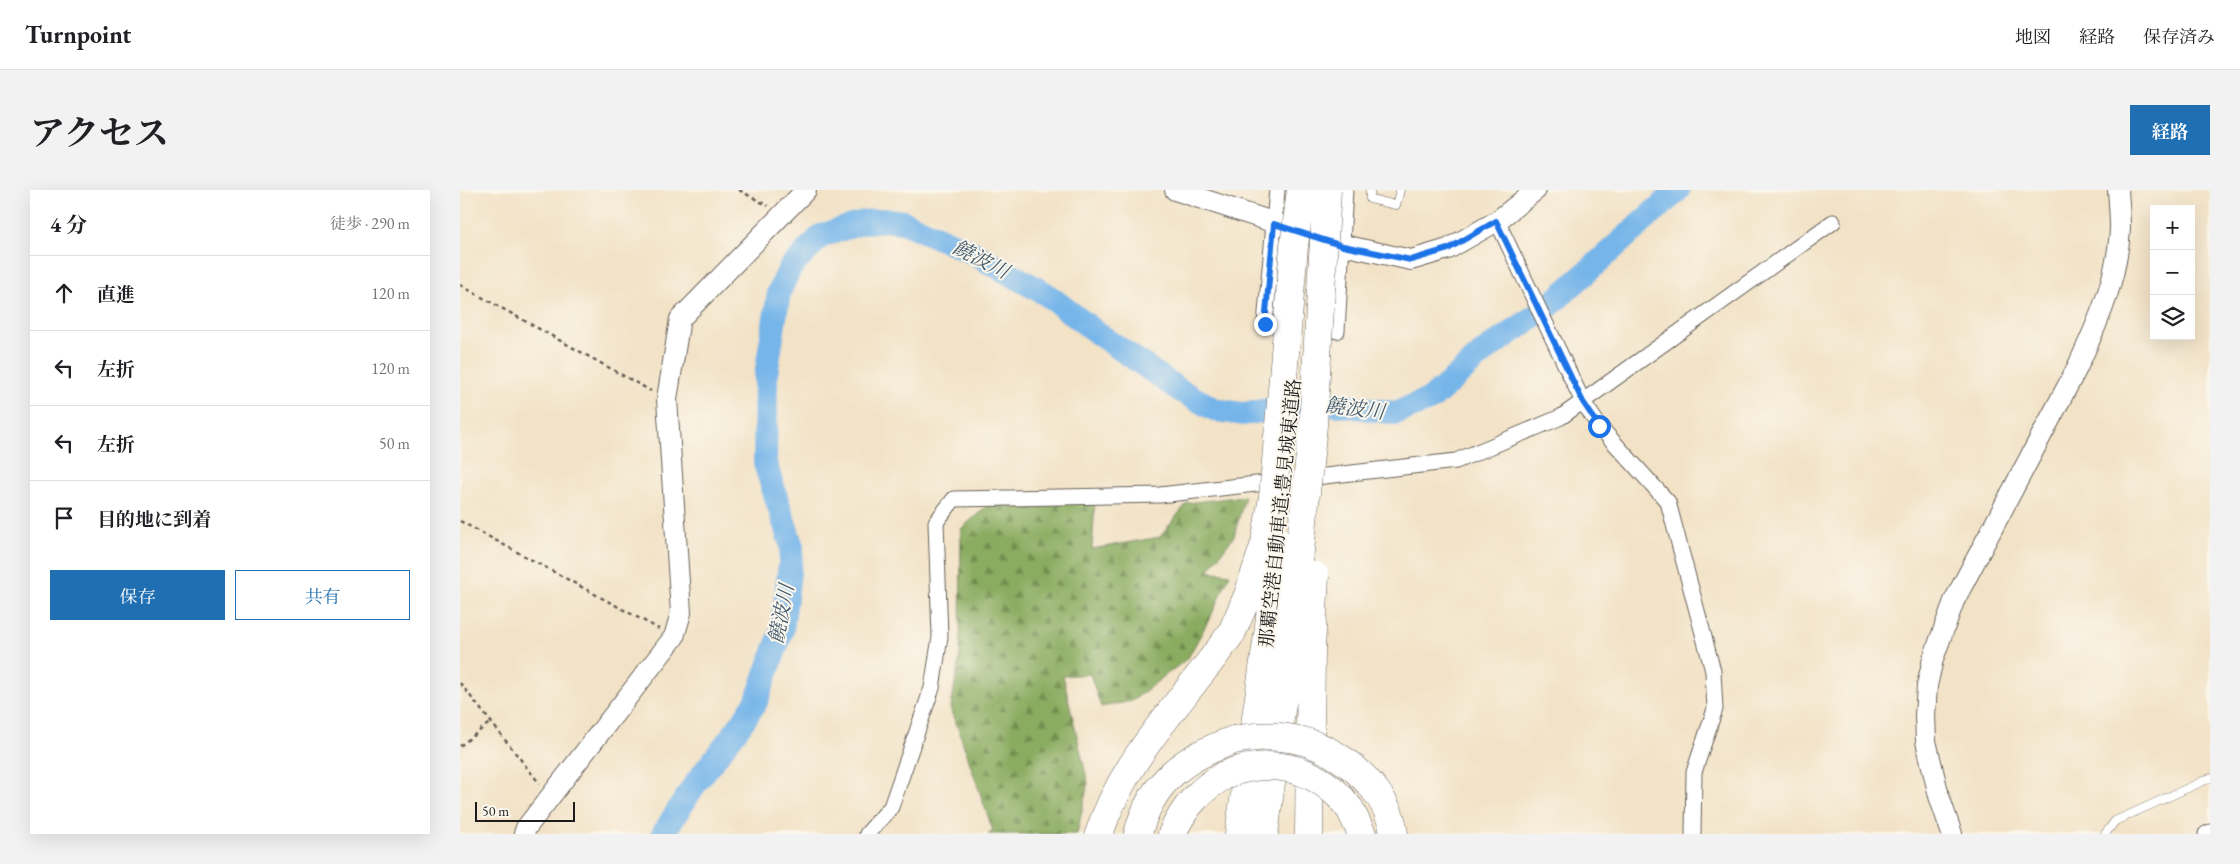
<!DOCTYPE html>
<html lang="ja">
<meta charset="utf-8">
<style>
:root{--surface:#fff;--page:#f2f2f2;--text:#202124;--muted:#757577;--line:#e0e0e0;--accent:#1f6fb2}
body{margin:0;font-family:"EB Garamond","Noto Serif JP",serif;background:var(--page);color:var(--text)}
.controls{position:absolute;right:15px;top:15px;display:grid;overflow:hidden;border-radius:0px;box-shadow:0 5px 20px #0002}
.controls button{width:45px;height:45px;display:grid;place-items:center;padding:0;border:0;border-bottom:1px solid var(--line);background:var(--surface);color:var(--text);font:25px sans-serif}
.scale{position:absolute;left:15px;bottom:12px;width:100px;box-sizing:border-box;padding-left:5px;border:2px solid #1c1c1c;border-top:0;font-size:14px;line-height:18px;white-space:nowrap;color:#1c1c1c;-webkit-text-stroke:4px #fbf7ec;paint-order:stroke}
.stop{position:absolute;width:15px;height:15px;margin:-11px;border:4px solid #1a73e8;border-radius:50%;background:#fff}
.stop.end{background:#1a73e8;border-color:#fff;box-shadow:0 1px 5px #0008}
.list{margin:0;padding:0;list-style:none}
h2{display:flex;justify-content:space-between;align-items:center;height:65px;margin:0;padding:0 20px;font-size:21px}
h2 small{font-size:16px;font-weight:400;color:var(--muted)}
.list li{display:grid;grid-template-columns:32px 1fr auto;gap:15px;align-items:center;box-sizing:border-box;height:75px;padding:0 20px;border-top:1px solid var(--line)}
.list b{display:block;font-size:19px;white-space:nowrap}
.list em{font-size:16px;font-style:normal;color:var(--muted)}
.actions{display:flex;gap:10px;padding:15px 20px}
.actions a{flex:1;padding:11px 0;border:1px solid var(--accent);border-radius:0px;text-align:center;font-size:18px;color:var(--accent)}
.actions .main{background:var(--accent);color:#fff}
.icon{flex:none;width:28px;height:28px;fill:none;stroke:currentColor;stroke-width:2;stroke-linecap:round;stroke-linejoin:round}
.map{position:relative;flex:none;width:1750px;height:644px;overflow:hidden;border-radius:0px}
header{display:flex;align-items:center;gap:30px;box-sizing:border-box;height:70px;padding:0 25px;background:var(--surface);border-bottom:1px solid var(--line)}
header strong{font-size:24px}
nav{display:flex;gap:28px;margin-inline-start:auto;font-size:18px}
.intro{display:flex;align-items:center;justify-content:space-between;box-sizing:border-box;height:120px;padding:0 30px}
h1{margin:0;font-size:35px}
.button{padding:12px 22px;border-radius:0px;background:var(--accent);color:#fff;font-size:18px;font-weight:700}
main{display:flex;gap:30px;padding:0 30px}
aside{flex:1;background:var(--surface);border-radius:0px;box-shadow:0 5px 20px #0002}
.map>svg:first-child{display:block}
.forest{fill:url(#forest-firs);stroke:#53643e}
.lines{fill:none;stroke-linecap:round;stroke-linejoin:round}
.river{stroke:#76b5e9;stroke-width:24}
.service-casing{stroke:#676158;stroke-width:9}
.minor-casing{stroke:#676158;stroke-width:17}
.tertiary-casing{stroke:#676158;stroke-width:22}
.motorway-casing{stroke:#676158;stroke-width:29}
.path{stroke:#676158;stroke-width:2.5;stroke-dasharray:4 4;stroke-linecap:butt}
.service{stroke:#fff;stroke-width:8}
.minor{stroke:#fff;stroke-width:15}
.tertiary{stroke:#fff;stroke-width:20}
.motorway{stroke:#fff;stroke-width:28}
.motorway-bridge-casing{stroke:#676158;stroke-width:29;stroke-linecap:butt}
.motorway-bridge{stroke:#fff;stroke-width:28}
.route{stroke:#1a73e8;stroke-width:6}
.labels{text-anchor:middle;dominant-baseline:central;stroke-width:4;stroke-linejoin:round;paint-order:stroke}
.street-label{font-size:19px;fill:#1c1c1c;stroke:#fbf7ec}
.water-label{font-size:20px;font-style:italic;fill:#40596e;stroke:#fbf7ec}
</style>
<header>
<strong>Turnpoint</strong>
<nav><a>地図</a><a>経路</a><a>保存済み</a></nav>
</header>
<div class="intro"><h1>アクセス</h1><a class="button">経路</a></div>
<main>
<aside>
<h2>4 分<small>徒歩 · 290 m</small></h2>
<ul class="list">
<li><svg class="icon" aria-label="ahead" viewBox="0 0 24 24"><path d="M12 20V5M6 11l6-6 6 6"/></svg><div><b>直進</b></div><em>120 m</em></li>
<li><svg class="icon" aria-label="left" viewBox="0 0 24 24"><path d="M17 20v-9H6M10 6l-5 5 5 5"/></svg><div><b>左折</b></div><em>120 m</em></li>
<li><svg class="icon" aria-label="left" viewBox="0 0 24 24"><path d="M17 20v-9H6M10 6l-5 5 5 5"/></svg><div><b>左折</b></div><em>50 m</em></li>
<li><svg class="icon" aria-label="arrive" viewBox="0 0 24 24"><path d="M6 21V4h12l-3 4 3 4H6"/></svg><div><b>目的地に到着</b></div></li>
</ul>
<div class="actions"><a class="main">保存</a><a>共有</a></div>
</aside>
<div class="map">
<svg width="1750" height="644" viewBox="0 0 1750 644">
<defs>
<pattern id="forest-firs" width="22" height="20" patternUnits="userSpaceOnUse" patternTransform="scale(1.25)"><rect width="22" height="20" fill="#8aac60"/><path d="M5 1l3.5 6h-7zM16 11l3.5 6h-7z" fill="#708b4e"/></pattern>
</defs>
<rect width="100%" height="100%" fill="#fbf7ec"/>
<filter id="ink" filterUnits="userSpaceOnUse"><feTurbulence type="fractalNoise" baseFrequency=".02" numOctaves="2"/><feDisplacementMap in="SourceGraphic" scale="10" xChannelSelector="R" yChannelSelector="G"/><feConvolveMatrix kernelMatrix="1 2 1 2 8 2 1 2 1" color-interpolation-filters="sRGB"/></filter>
<filter id="wash" filterUnits="userSpaceOnUse"><feTurbulence type="fractalNoise" baseFrequency=".0096" numOctaves="4" result="noise"/><feDisplacementMap in="SourceGraphic" scale="20" xChannelSelector="R" yChannelSelector="G"/><feGaussianBlur stdDeviation="1.12" result="paint"/><feColorMatrix in="noise" values="0 0 0 0 0 0 0 0 0 0 0 0 0 0 0 0 0 1.4 0 .05"/><feComposite in="paint" operator="in"/></filter>
<g filter="url(#wash)">
<rect width="100%" height="100%" fill="#f2e2c6"/>
<path class="forest" d="M785 306 774 346 748 381 770 384 752 424 728 468 672 511 641 517 630 484 603 486 628 593 617 644H528L533 641 491 518 500 463 501 339 529 314 635 311 632 359 700 347 727 313Z"/>
<g class="lines">
<path class="river" d="M203 644 235 594 279 537 296 512 322 440 332 357 305 273 306 185 319 102 330 78 361 46 404 32 426 30 443 32 511 62 586 104 640 145 721 201 756 220 783 224 851 213 881 215 935 223 971 209 1026 160 1088 117 1218 0"/>
</g>
</g>
<g filter="url(#ink)">
<g class="lines">
<defs>
<path id="service" d="M910 0V9L936 15 940 0
M1645 644 1655 631 1750 588"/>
<path id="minor" d="M1037 31 1123 212 1139 236 1208 312 1253 481 1255 519 1234 582 1233 644
M805 134 817 0
M877 141 885 0
M407 644 431 617 472 498 480 447 476 332 494 309 700 305 996 271 1101 227 1373 32
M1746 644 1750 642"/>
<path id="tertiary" d="M715 0 883 55 951 70 988 59 1037 31 1076 0
M64 644 66 638 214 447 221 423 207 209 220 129 346 0
M1492 644 1479 606 1466 551 1465 526 1467 496 1473 469 1494 411 1616 180C1637 135 1658 88 1660 38 1660 26 1659 13 1658 0"/>
<path id="motorway" d="M875 565C903 582 930 610 934 644
M881 608 890 619 902 644
M639 644C664 566 726 508 772 442
M678 644C691 591 725 567 774 550
M712 644C724 617 739 600 765 585
M779 644 808 445
M804 644 831 448
M849 644 851 458"/>
</defs>
<use href="#service" class="service-casing"/>
<use href="#minor" class="minor-casing"/>
<use href="#tertiary" class="tertiary-casing"/>
<use href="#motorway" class="motorway-casing"/>
<path class="path" d="M279 0 308 16
M0 95 191 201
M0 331 199 439
M0 493 80 594
M0 556 32 531"/>
<use href="#service" class="service"/>
<use href="#minor" class="minor"/>
<use href="#tertiary" class="tertiary"/>
<use href="#motorway" class="motorway"/>
<defs>
<path id="motorway-bridge" d="M772 442 788 405 805 353 813 307 834 56 841 0
M808 445 818 352
M831 448 853 235 867 0
M851 458 855 386
M774 550C809 543 844 546 875 565
M765 585C806 568 849 575 881 608"/>
</defs>
<use href="#motorway-bridge" class="motorway-bridge-casing"/>
<use href="#motorway-bridge" class="motorway-bridge"/>
</g>
</g>
<g class="lines" filter="url(#ink)">
<path class="route" d="M805 134 814 34 883 56 951 70 988 59 1036 31 1123 212 1139 236"/>
</g>
<g class="labels">
<g class="street-label">
<text transform="translate(820 323) rotate(-84)">那覇空港自動車道;豊見城東道路</text>
</g>
<g class="water-label">
<text transform="translate(521 69) rotate(27)">饒波川</text>
<text transform="translate(895 218) rotate(7)">饒波川</text>
<text transform="translate(321 424) rotate(-79)">饒波川</text>
</g>
</g>
</svg>
<div class="controls">
<button>+</button>
<button>−</button>
<button><svg class="icon" aria-label="layers" viewBox="0 0 24 24"><path d="M12 4l9 5-9 5-9-5zM3 14l9 5 9-5"/></svg></button>
</div>
<div class="scale">50 m</div>
<div class="stop" style="left:1139px;top:236px"></div>
<div class="stop end" style="left:805px;top:134px"></div>
</div>
</main>
